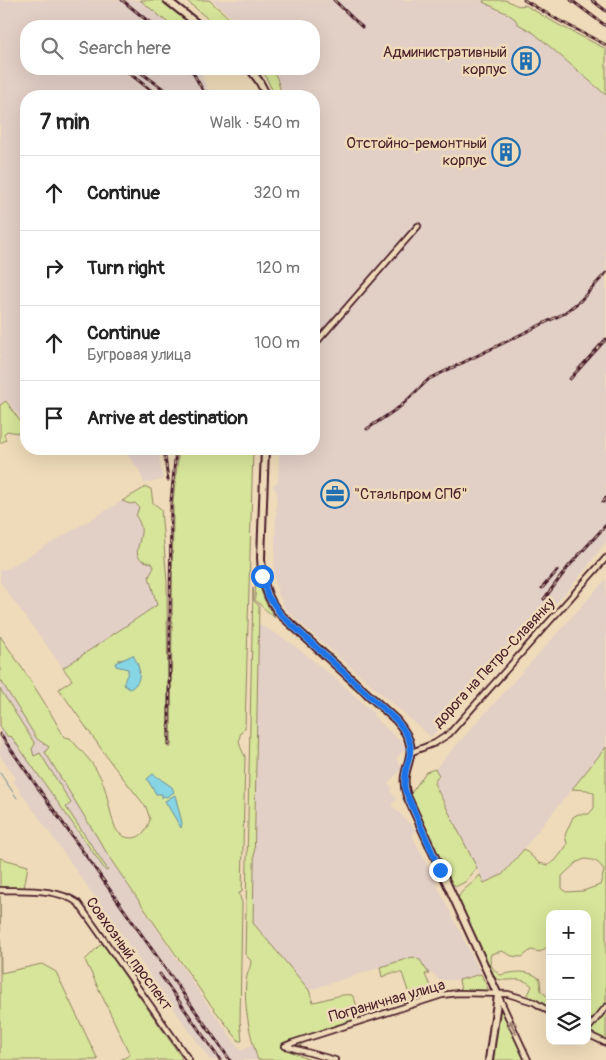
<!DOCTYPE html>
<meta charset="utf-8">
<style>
:root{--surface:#fff;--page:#f6f6f6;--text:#222;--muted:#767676;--line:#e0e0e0}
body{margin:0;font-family:Pangolin,sans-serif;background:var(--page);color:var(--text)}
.controls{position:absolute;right:15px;bottom:15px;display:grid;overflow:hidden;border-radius:10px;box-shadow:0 5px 20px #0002}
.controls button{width:45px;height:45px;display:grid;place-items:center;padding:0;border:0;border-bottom:1px solid var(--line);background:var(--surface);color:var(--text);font:25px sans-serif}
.stop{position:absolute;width:15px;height:15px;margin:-11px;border:4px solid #1a73e8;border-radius:50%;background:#fff}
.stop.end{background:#1a73e8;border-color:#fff;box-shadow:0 1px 5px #0008}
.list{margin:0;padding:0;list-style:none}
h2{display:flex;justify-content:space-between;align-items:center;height:65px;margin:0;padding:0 20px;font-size:21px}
h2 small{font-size:16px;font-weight:400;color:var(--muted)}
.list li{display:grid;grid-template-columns:32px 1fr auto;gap:15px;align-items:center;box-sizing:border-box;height:75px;padding:0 20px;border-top:1px solid var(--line)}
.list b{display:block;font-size:19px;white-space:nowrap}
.list p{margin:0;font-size:16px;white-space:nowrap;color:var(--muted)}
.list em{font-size:16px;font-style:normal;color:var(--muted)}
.icon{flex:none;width:28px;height:28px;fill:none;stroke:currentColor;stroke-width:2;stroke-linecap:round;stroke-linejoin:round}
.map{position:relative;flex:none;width:606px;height:1060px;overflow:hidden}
.search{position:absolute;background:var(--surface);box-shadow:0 5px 20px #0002;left:20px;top:20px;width:300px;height:55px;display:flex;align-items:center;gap:12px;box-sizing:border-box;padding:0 18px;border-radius:20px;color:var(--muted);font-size:19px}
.panel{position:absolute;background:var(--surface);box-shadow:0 5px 20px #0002;left:20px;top:90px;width:300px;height:365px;border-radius:20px}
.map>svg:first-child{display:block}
.built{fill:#e2cfc6}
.green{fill:#d6e599;stroke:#908262;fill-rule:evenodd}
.water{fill:#86d5e4;stroke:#6e8c9a}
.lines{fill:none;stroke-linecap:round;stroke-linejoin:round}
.stream{stroke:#6e8c9a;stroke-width:1}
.street-casing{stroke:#4a1f2b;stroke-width:8}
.secondary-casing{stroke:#4a1f2b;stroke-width:10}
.street{stroke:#efdbb9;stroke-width:4.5}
.secondary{stroke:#efdbb9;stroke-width:6}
.rail-casing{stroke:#4a1f2b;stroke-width:3}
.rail{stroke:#efdbb9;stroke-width:1;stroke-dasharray:4;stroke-linecap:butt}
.oneway{stroke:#9c7d72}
.route{stroke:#1a73e8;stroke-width:6}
.labels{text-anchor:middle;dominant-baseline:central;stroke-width:5;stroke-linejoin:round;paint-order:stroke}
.poi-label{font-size:15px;fill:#4a1f2b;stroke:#efdbb9;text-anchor:end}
.street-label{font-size:15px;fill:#4a1f2b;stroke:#efdbb9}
</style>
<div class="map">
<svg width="606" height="1060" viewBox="0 0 606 1060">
<rect width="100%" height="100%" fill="#efdbb9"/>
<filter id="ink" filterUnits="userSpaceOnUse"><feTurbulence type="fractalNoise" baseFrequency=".02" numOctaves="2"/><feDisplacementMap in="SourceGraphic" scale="10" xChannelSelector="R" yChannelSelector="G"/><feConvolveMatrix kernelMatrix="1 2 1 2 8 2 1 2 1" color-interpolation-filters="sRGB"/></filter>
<g filter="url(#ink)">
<path class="built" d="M0 0H139L171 26H26V69H199L211 96H26V426L7 400 0 404Z
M212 0H484V1L493 7 508 14 515 19 518 24 534 33 606 95V542L577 580 486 680 431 737 306 628 285 609 278 592 274 577 277 492 273 486 278 481 279 449H314V363L319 357 314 352V96H283L275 69H314V26H246L230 16Z
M123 449H158L163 480 144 483 139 470Z
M122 501 130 504 135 503 139 508 136 516 141 527V539L137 553 152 563 154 567 149 577 157 605 63 668 0 582V570L7 569Z
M606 579V747L502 875 484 883 434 782 439 775 435 769Z
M259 624 291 643 342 684 374 713 373 716 407 747 396 758 402 768 388 783 392 788 390 791 397 799 391 805 416 830 412 835 481 974 459 980H439L433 973 429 974 420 960 413 957 309 990 253 923Z
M0 679 35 736 45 737 113 863 207 1004 241 1051 253 1044 258 1060H210L13 781 16 778 0 756Z"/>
<path class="green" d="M140 0H162L194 26H172Z
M186 0H209L238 26H216Z
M484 0C490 0 499 0 505 0 513 2 516 8 525 5L557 24 606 49V95L534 33 518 24 515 19 508 14 483 2Z
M262 69H272L277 78 282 96H275Z
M6 401 26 430 18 433 7 431 4 434 6 440 0 443V405Z
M179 449H253L245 728C236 736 239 746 245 756L242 892 239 893 242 903 240 1020 242 1041H239L207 1000 113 863 45 752 49 747 37 739 0 679V636C23 669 45 701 64 737L70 738C79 749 90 759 97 771 108 788 108 809 115 827 119 838 135 842 143 833 147 829 149 823 150 819L146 807 112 764 59 689 72 680 63 668 157 605 149 577 154 567 152 563C126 559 143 544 141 527 140 524 138 519 136 516L139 507 135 503 130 504 122 501 146 487 151 489 153 503 161 509 167 582 168 747 170 748 171 746 173 501ZM125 659 137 663 140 673 129 672 128 669 118 660Z
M256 567 260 588 265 601 275 618 255 600Z
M253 588 254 601 259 606 253 923 309 990 313 1002C326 1000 341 993 352 995L355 1000 360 1018 315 1032 300 1046H290L286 1049 309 1060H258C250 1037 242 1000 247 976 248 970 251 967 251 961L245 954Z
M0 689 35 744 32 749 34 756 40 753 71 803 66 807 108 870 106 871 11 736 8 737 0 726Z
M606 747V1040L596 1036 587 1029V914H550V945L540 952 531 950 522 957 512 956 502 951 491 954C488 963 493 970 500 975 513 972 529 969 540 979L541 991 547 996H550V1008L531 999 528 995 532 986C520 974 507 984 494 978L458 898C461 890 474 883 480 875L484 883 502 875 524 849 539 863 548 865 555 861 565 848 567 844 565 835 573 817 578 814H589L594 808V793L587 790 572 789ZM585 859C595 860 600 862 604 871L600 885 583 891 566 892 562 888V876L577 862Z
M435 769 439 775 434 783 477 868 465 882 457 886 452 884 442 862 438 859 410 795 426 772Z
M0 858 28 866 24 888 0 887Z
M0 896 1 973 42 964 56 972 98 1060H0Z
M102 943 182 1058 179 1060H120L130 1055 85 960Z
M413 957 420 960 429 974H425C427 982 433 987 437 995L412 1003 402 973H391L382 977 380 967Z
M481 974 490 993 457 992 461 990 459 980Z
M502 1011 525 1060H492L498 1012Z"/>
<path class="water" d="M133 655C140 667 144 681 130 689L124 685C124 678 129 674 128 669L116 666 115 663Z
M153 774 172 787 174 792 167 797 164 796 162 798V794H156L147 779Z
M175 795 182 823 181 828 165 801Z"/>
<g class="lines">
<path class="stream" d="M0 773 17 798"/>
<defs>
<path id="street" d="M314 345 418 226
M412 752 435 743 449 734 606 558
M0 890C25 891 57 888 78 903L189 1060
M498 995 528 1060
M587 1030 606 1007
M587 1034 606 1043
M285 1046 292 1043 442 995 458 993 508 994 534 1002 550 1012
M285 1046 335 1060"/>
<path id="secondary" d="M167 0 200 26
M250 69 259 81 267 96
M265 449 261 558C262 579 266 599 281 615L396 720C428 757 396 762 407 796L498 995 489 1060"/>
</defs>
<use href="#street" class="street-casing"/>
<use href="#secondary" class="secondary-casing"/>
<use href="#street" class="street"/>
<use href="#secondary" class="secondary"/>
<defs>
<path id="rail" d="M122 0 154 26
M334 0 362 27
M524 0 558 20 606 45
M571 0 606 26
M592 0 606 11
M124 69 158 96
M136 69 173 96
M191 69 206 96
M570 379 606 339
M367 429 401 406 429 379 563 314 580 301 606 273
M164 449 168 480
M603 502 606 498
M542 588 557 571
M544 599 569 566 606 525
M0 734 230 1060
M169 745 171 502 176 449
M160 974 220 1060"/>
</defs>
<use href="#rail" class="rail-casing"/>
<use href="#rail" class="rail"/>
</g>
<defs><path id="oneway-shaft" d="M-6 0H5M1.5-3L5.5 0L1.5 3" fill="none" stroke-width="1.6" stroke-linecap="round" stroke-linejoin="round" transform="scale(1.25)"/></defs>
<use class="oneway" href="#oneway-shaft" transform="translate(513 1027) rotate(-115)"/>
</g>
<g class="lines" filter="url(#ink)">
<path class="route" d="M262 576 268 596 281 615 396 720C425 753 401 757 405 790L440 870"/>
</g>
<defs>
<symbol id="building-ring" viewBox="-11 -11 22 22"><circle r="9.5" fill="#efdbb9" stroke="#1f6fb2" stroke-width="1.5"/><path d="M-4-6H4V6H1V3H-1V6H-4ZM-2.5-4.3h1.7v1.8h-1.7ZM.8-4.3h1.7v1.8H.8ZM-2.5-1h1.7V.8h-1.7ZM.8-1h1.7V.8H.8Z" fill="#1f6fb2"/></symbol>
<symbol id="office-ring" viewBox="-11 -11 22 22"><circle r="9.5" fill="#efdbb9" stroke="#1f6fb2" stroke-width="1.5"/><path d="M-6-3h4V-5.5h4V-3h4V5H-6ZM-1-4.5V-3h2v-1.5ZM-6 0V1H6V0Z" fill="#1f6fb2"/></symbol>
</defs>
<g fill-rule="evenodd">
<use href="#building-ring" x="510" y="45" width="32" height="32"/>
<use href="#building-ring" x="490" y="136" width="32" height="32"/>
<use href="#office-ring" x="319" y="478" width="32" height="32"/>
</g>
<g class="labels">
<g class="poi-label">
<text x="507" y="52">Административный<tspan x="507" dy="17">корпус</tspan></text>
<text x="487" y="143">Отстойно-ремонтный<tspan x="487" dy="17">корпус</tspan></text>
<text x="354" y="494" text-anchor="start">"Стальпром СПб"</text>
</g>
<g class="street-label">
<text transform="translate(494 663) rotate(-47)">дорога на Петро-Славянку</text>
<text transform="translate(129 954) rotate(54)">Совхозный проспект</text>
<text transform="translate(387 1001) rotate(-16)">Пограничная улица</text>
</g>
</g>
</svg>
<div class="controls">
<button>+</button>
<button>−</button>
<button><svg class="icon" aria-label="layers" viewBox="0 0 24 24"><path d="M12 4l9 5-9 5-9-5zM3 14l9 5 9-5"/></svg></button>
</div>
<div class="stop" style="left:262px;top:576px"></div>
<div class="stop end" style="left:440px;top:870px"></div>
<div class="search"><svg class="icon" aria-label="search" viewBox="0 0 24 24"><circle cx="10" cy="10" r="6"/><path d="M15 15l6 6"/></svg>Search here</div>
<section class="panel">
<h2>7 min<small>Walk · 540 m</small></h2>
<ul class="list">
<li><svg class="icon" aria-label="ahead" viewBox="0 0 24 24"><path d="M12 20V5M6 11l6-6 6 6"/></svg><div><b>Continue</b></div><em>320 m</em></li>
<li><svg class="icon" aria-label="right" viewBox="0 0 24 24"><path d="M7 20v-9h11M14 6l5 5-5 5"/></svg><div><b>Turn right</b></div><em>120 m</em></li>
<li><svg class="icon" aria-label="ahead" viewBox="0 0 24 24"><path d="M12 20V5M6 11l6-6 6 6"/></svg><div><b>Continue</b><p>Бугровая улица</p></div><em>100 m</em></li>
<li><svg class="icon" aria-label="arrive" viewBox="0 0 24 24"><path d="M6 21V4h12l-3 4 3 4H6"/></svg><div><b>Arrive at destination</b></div></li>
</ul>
</section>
</div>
